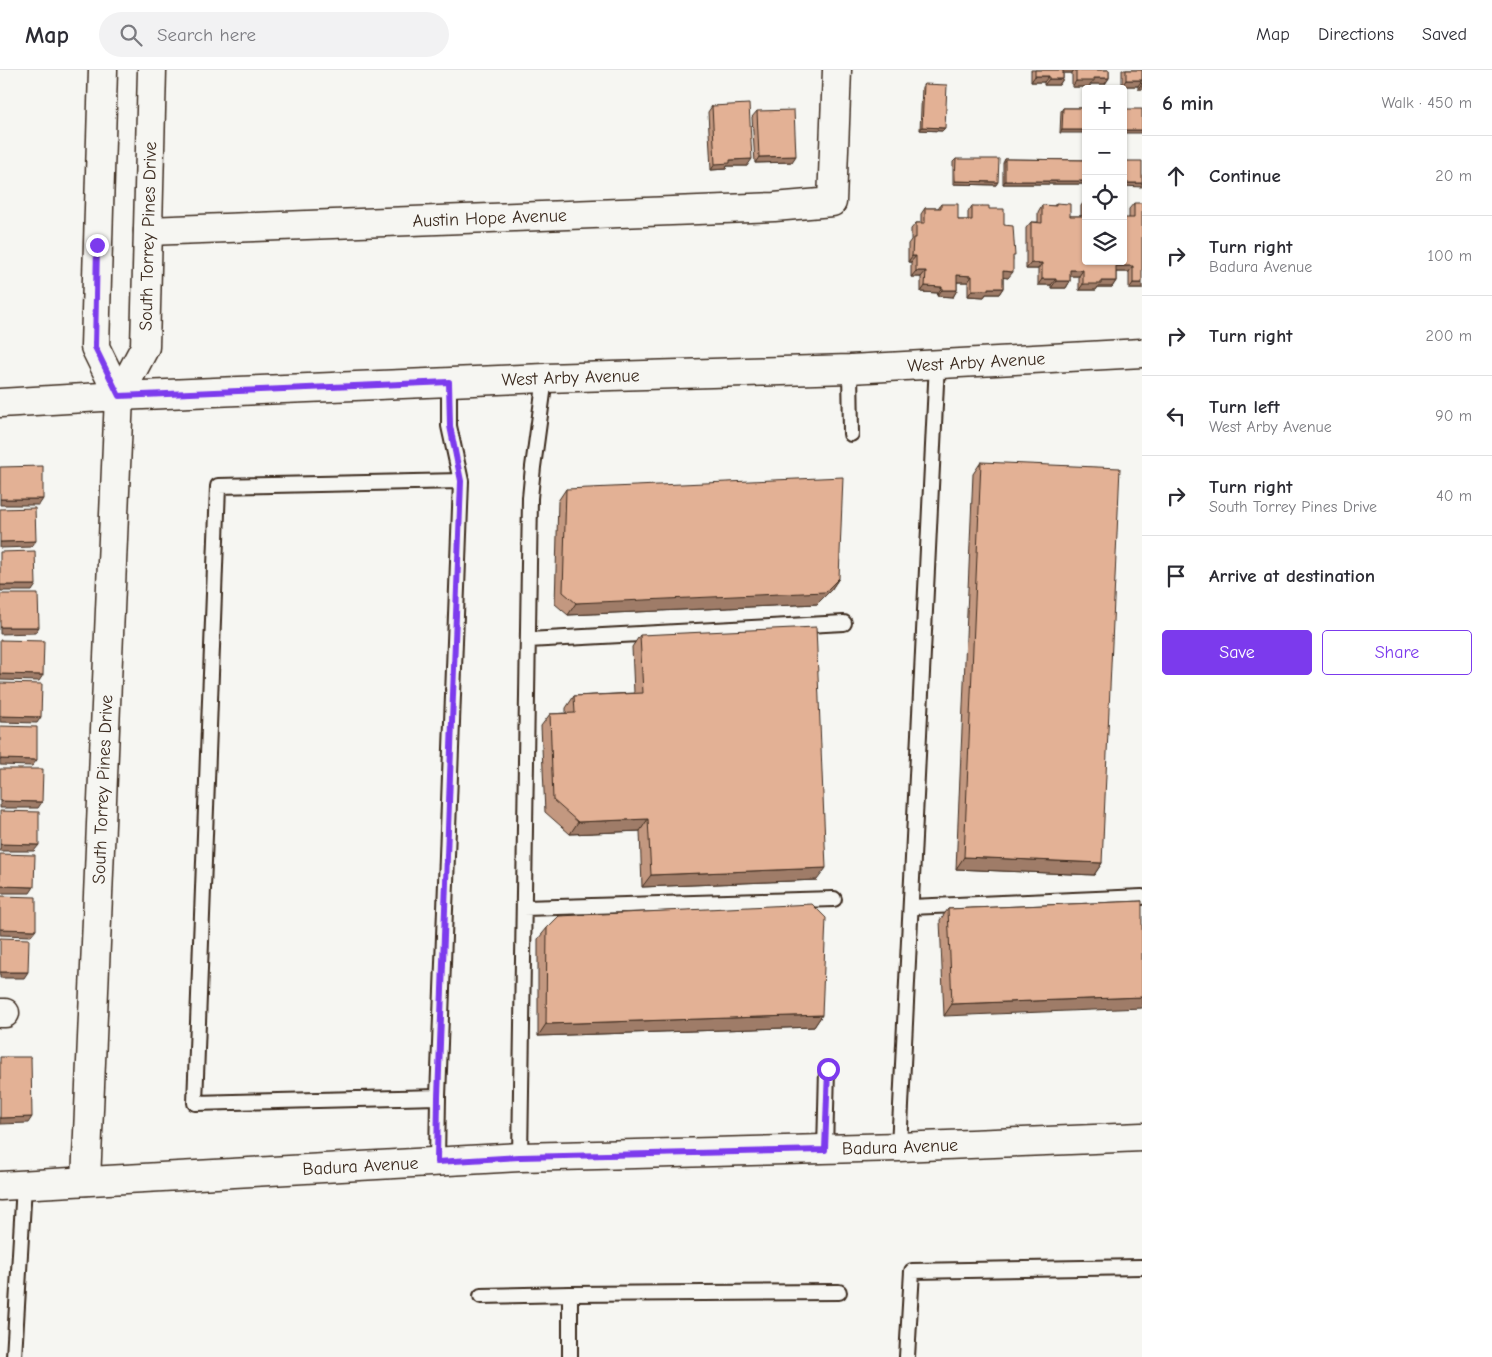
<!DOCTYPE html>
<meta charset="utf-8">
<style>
:root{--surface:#fff;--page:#f2f2f3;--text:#2b2b33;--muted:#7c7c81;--line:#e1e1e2;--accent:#7c3aed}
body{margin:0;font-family:"Comic Neue",sans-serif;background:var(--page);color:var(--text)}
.controls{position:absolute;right:15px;top:15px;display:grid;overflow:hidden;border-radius:5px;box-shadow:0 1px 4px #0004}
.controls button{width:45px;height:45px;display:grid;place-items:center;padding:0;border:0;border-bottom:1px solid var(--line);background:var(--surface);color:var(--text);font:25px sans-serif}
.stop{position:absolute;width:15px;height:15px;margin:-11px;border:4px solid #7c3aed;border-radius:50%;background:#fff}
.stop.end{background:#7c3aed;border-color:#fff;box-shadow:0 1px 5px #0008}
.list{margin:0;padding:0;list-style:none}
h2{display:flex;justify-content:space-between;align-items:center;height:65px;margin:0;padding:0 20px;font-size:21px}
h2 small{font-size:16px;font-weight:400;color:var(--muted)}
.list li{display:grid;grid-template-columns:32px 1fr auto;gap:15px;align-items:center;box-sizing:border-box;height:80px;padding:0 20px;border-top:1px solid var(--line)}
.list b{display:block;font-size:19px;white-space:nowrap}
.list p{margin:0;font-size:16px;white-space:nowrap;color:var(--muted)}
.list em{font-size:16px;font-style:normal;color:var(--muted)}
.actions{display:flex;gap:10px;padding:15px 20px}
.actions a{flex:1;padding:11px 0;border:1px solid var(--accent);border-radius:5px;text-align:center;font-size:18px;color:var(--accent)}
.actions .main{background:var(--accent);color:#fff}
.icon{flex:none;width:28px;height:28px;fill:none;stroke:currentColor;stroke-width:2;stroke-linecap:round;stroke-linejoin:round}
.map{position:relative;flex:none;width:1142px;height:1287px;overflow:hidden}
header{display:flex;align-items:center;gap:30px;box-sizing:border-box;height:70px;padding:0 25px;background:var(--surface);border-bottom:1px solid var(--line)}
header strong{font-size:24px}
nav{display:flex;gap:28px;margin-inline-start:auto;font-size:18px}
.search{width:350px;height:45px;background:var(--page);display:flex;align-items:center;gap:12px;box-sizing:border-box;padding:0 18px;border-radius:28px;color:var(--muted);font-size:19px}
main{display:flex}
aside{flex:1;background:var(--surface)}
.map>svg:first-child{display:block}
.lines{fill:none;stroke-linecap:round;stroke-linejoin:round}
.service-casing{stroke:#3b2a1e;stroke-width:18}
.minor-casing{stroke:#3b2a1e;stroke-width:31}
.tertiary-casing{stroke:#3b2a1e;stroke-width:31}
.secondary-casing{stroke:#3b2a1e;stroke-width:31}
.service{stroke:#f6f6f2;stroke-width:14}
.minor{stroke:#f6f6f2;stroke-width:28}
.tertiary{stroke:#f6f6f2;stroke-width:28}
.secondary{stroke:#f6f6f2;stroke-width:28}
.wall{fill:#c39880;stroke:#3b2a1e}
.shaded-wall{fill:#9f7c68;stroke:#3b2a1e}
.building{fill:#e3b195;stroke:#3b2a1e}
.route{stroke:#7c3aed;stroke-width:6}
.labels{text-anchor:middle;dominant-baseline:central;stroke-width:4;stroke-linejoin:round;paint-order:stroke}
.street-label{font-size:18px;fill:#3b2a1e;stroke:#f6f6f2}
</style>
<header>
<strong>Map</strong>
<div class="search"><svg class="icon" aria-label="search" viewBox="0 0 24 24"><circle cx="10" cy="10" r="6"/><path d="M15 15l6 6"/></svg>Search here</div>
<nav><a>Map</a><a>Directions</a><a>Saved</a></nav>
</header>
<main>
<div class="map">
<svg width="1142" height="1287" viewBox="0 0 1142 1287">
<rect width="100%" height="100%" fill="#f6f6f2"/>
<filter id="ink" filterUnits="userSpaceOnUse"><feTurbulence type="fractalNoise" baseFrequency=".02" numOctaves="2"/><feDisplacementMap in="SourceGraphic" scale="10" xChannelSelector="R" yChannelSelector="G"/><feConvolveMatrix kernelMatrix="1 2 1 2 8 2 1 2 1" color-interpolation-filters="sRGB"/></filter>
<g filter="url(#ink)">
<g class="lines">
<defs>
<path id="service" d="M850 299 851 364
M449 312V356L461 411 438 1027 195 1033 218 416 461 411
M528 570 844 553
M911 837 1142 827
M524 838 834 829
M899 1077 937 293
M825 1080 827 999
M520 1087 530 428 533 397 545 308
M437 1092 438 1027
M481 1226 570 1224
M14 1287 24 1115
M570 1287V1224L839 1222
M907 1287 912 1201 1142 1197"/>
<g id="minor">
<path id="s1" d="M148 161 774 137 832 132 837 0"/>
<path d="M0 333 119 326"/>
<path d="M0 943H5"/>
</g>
<g id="tertiary">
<path d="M103 0 95 277 119 326"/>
<path id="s2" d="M119 326 545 308 850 299 1142 283"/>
<path id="s3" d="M86 1111 119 326 145 277 152 0"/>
</g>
<g id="secondary">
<path id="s4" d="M0 1116 520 1087 899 1077 1142 1067"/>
</g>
</defs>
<use href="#service" class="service-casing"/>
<use href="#minor" class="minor-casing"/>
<use href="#tertiary" class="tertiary-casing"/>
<use href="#secondary" class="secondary-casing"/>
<use href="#service" class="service"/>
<use href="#minor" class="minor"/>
<use href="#tertiary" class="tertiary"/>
<use href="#secondary" class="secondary"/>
</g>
<path class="wall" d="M1031 0H1109V8L1105 14H1091L1089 17H1072V3H1063V9L1059 15H1044V12H1031Z
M1122 0H1142V19H1138V16H1122Z
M924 14 942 61 920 60 922 17Z
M712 36 747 96H727L726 99 711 100 708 42Z
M1063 38H1086L1060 63 1061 41Z
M757 41 792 92 755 93 752 47Z
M956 89 996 115 953 114V92Z
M1005 89 1086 90V114H1003V93Z
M1085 130 1086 191 1129 148V139L1134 133 1142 219H1129V202H1116V211L1112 217H1098L1096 220H1079V206H1070V211L1066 218H1051V215H1038V199H1026V158L1031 152H1038V142L1042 135 1054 136 1056 133 1070 146H1081V136Z
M941 134 958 150H968V142L972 136 989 139 1004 155 1013 189 1008 208 1003 207V218L999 224H986L984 227 968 226V212H957V220L953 227 937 226 938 223 921 222V207H911V192H908V174L911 170V159L916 153H921V144L925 138H938Z
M981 392 1102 793 1094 805 956 799 973 404Z
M566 419 839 508 831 520 817 534 568 545 555 534 558 431Z
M640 565 817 810 642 817 640 761 570 764 545 742 541 656 550 644 566 643V638L574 626 634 623 632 577Z
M1142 831 944 946 940 850 948 839Z
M547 858 822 945 814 957 538 966V869Z"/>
<path class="shaded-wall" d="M1061 0H1074L1072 3H1059Z
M1035 6H1049L1044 12H1031Z
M1094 8H1109L1105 14H1091L1089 17H1072L1076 11Z
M1049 9H1063L1059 15H1044Z
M1126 10H1142L1138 16H1122Z
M1142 13V19H1138Z
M922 57 945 58 942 61 920 60Z
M1062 60H1086V63H1060Z
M1123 60H1142V63H1123Z
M796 86 792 92 755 93 759 87Z
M752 89 747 96H727L726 99 711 100 715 94 730 90Z
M955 111 998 112 996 115 953 114Z
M1005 111H1086V114H1003Z
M1123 113H1142V117L1123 116Z
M912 186H916L911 192H908Z
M1031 193H1042L1038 199H1026Z
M1116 196H1133L1129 202H1112Z
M1070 200H1083L1079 206H1066Z
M916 201H926L921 207H911Z
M1003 201 1013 202 1008 208 999 207Z
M957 205 972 206 968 212H953Z
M1042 209H1056L1051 215H1038Z
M1056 211H1070L1066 218H1051Z
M1101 211H1116L1112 217H1098L1096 220H1079L1083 214Z
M1133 213H1142V219H1129Z
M925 216 942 217 938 223 921 222Z
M988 218H1003L999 224H986L984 227 968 226 972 220Z
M942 220H957L953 227 937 226Z
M0 429H43L39 435H0Z
M36 471 31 477 0 478V472Z
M839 508 831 520 817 534 568 545 576 533Z
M0 515H36L32 521H0Z
M0 557H39L35 563 0 564Z
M0 604 43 605 39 611 0 610Z
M0 646 41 647 37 653 0 652Z
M0 689 37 690 32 696 0 695Z
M0 731 42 732 38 738H0Z
M648 749 640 761 570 764 578 752Z
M0 774 39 775 34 781H0Z
M964 787 1102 793 1094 805 956 799Z
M826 798 817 810 642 817 651 805Z
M0 816 34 817 30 823H0Z
M0 859 36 860 31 866 0 865Z
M0 902H28L24 908H0Z
M1142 927V938L944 946 952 934Z
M822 945 814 957 538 966 546 954Z
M32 1047 28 1053 0 1054V1048Z"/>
<path class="building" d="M1035 0H1063V9H1049V6H1035Z
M1076 0H1109V8H1094V11H1076Z
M1126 0H1142V10H1126Z
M924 14 947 15 945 58 922 57Z
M749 34 752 89 730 90V93L715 94 712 36Z
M1063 38H1086V60H1062Z
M1123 39H1142V60H1123Z
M794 40 796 86 759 87 757 41Z
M956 89H999L998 112 955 111Z
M1005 89 1086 90V111H1005Z
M1123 91H1142V113H1123Z
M1085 130 1086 191H1123V148H1134V133H1142V213H1133V196H1116V211H1101V214H1083V200H1070V211H1056V209H1042V193H1031V152L1042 153V135L1056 136V133L1070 134V146H1085Z
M941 134H958V150H972V136H989V139H1004V155L1013 156 1015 186H1013V202L1003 201V218H988V220H972V206L957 205V220H942V217L925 216 926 201H916V186H912L913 168H916V153H925V138H941Z
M981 392 1120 398 1102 793 964 787Z
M43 396V429H0V397Z
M843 407 839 508 825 522 576 533 563 522 566 419Z
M35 438 36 471 0 472V439Z
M35 481 36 515H0V482Z
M0 524H38L39 557H0Z
M816 557 826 798 651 805 648 749 578 752 553 730 550 644 575 643 574 626 643 623 640 565Z
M0 570 44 571 43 605 0 604Z
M0 613 42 614 41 647 0 646Z
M0 656 37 657V690L0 689Z
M0 699H43L42 732 0 731Z
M0 741 39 742V775L0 774Z
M0 784 35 785 34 817 0 816Z
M0 826 36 827V860L0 859Z
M1142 831V927L952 934 948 839Z
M812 834 826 848 822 945 546 954 547 858 559 846Z
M0 868 29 869 28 902H0Z
M0 987H31L32 1047 0 1048Z"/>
</g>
<g class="lines" filter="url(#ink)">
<path class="route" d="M97 175 95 277 119 326 449 312 450 356 461 411 438 1027 437 1092 520 1087 825 1080 828 999"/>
</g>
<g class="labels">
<g class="street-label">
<text stroke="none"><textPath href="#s1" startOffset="342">Austin Hope Avenue</textPath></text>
<text stroke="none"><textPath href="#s3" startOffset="952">South Torrey Pines Drive</textPath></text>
<text stroke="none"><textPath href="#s2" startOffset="858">West Arby Avenue</textPath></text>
<text stroke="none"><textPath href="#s2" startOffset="452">West Arby Avenue</textPath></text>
<text stroke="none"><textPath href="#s3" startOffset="392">South Torrey Pines Drive</textPath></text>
<text stroke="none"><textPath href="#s4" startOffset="901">Badura Avenue</textPath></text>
<text stroke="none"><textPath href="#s4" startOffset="361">Badura Avenue</textPath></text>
</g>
</g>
</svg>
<div class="controls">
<button>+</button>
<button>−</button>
<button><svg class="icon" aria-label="locate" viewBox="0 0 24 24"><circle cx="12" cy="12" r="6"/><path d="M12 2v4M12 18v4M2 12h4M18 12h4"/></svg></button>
<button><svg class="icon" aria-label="layers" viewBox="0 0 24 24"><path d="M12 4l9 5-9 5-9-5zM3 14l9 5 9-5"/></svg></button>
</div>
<div class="stop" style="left:828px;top:999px"></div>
<div class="stop end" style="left:97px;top:175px"></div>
</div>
<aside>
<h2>6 min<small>Walk · 450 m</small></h2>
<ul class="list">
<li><svg class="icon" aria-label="ahead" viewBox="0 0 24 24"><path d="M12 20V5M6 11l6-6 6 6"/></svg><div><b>Continue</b></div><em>20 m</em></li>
<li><svg class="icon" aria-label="right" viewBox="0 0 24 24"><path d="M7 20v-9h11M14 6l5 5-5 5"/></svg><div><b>Turn right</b><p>Badura Avenue</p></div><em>100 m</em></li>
<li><svg class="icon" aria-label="right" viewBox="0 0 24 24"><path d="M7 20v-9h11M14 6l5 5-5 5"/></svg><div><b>Turn right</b></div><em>200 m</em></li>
<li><svg class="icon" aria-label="left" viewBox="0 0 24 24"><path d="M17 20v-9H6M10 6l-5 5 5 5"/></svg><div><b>Turn left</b><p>West Arby Avenue</p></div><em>90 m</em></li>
<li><svg class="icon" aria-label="right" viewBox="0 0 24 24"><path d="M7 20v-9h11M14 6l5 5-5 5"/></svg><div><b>Turn right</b><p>South Torrey Pines Drive</p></div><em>40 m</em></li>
<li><svg class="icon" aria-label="arrive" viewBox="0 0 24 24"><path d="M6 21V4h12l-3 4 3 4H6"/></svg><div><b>Arrive at destination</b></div></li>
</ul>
<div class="actions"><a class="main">Save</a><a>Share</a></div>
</aside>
</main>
